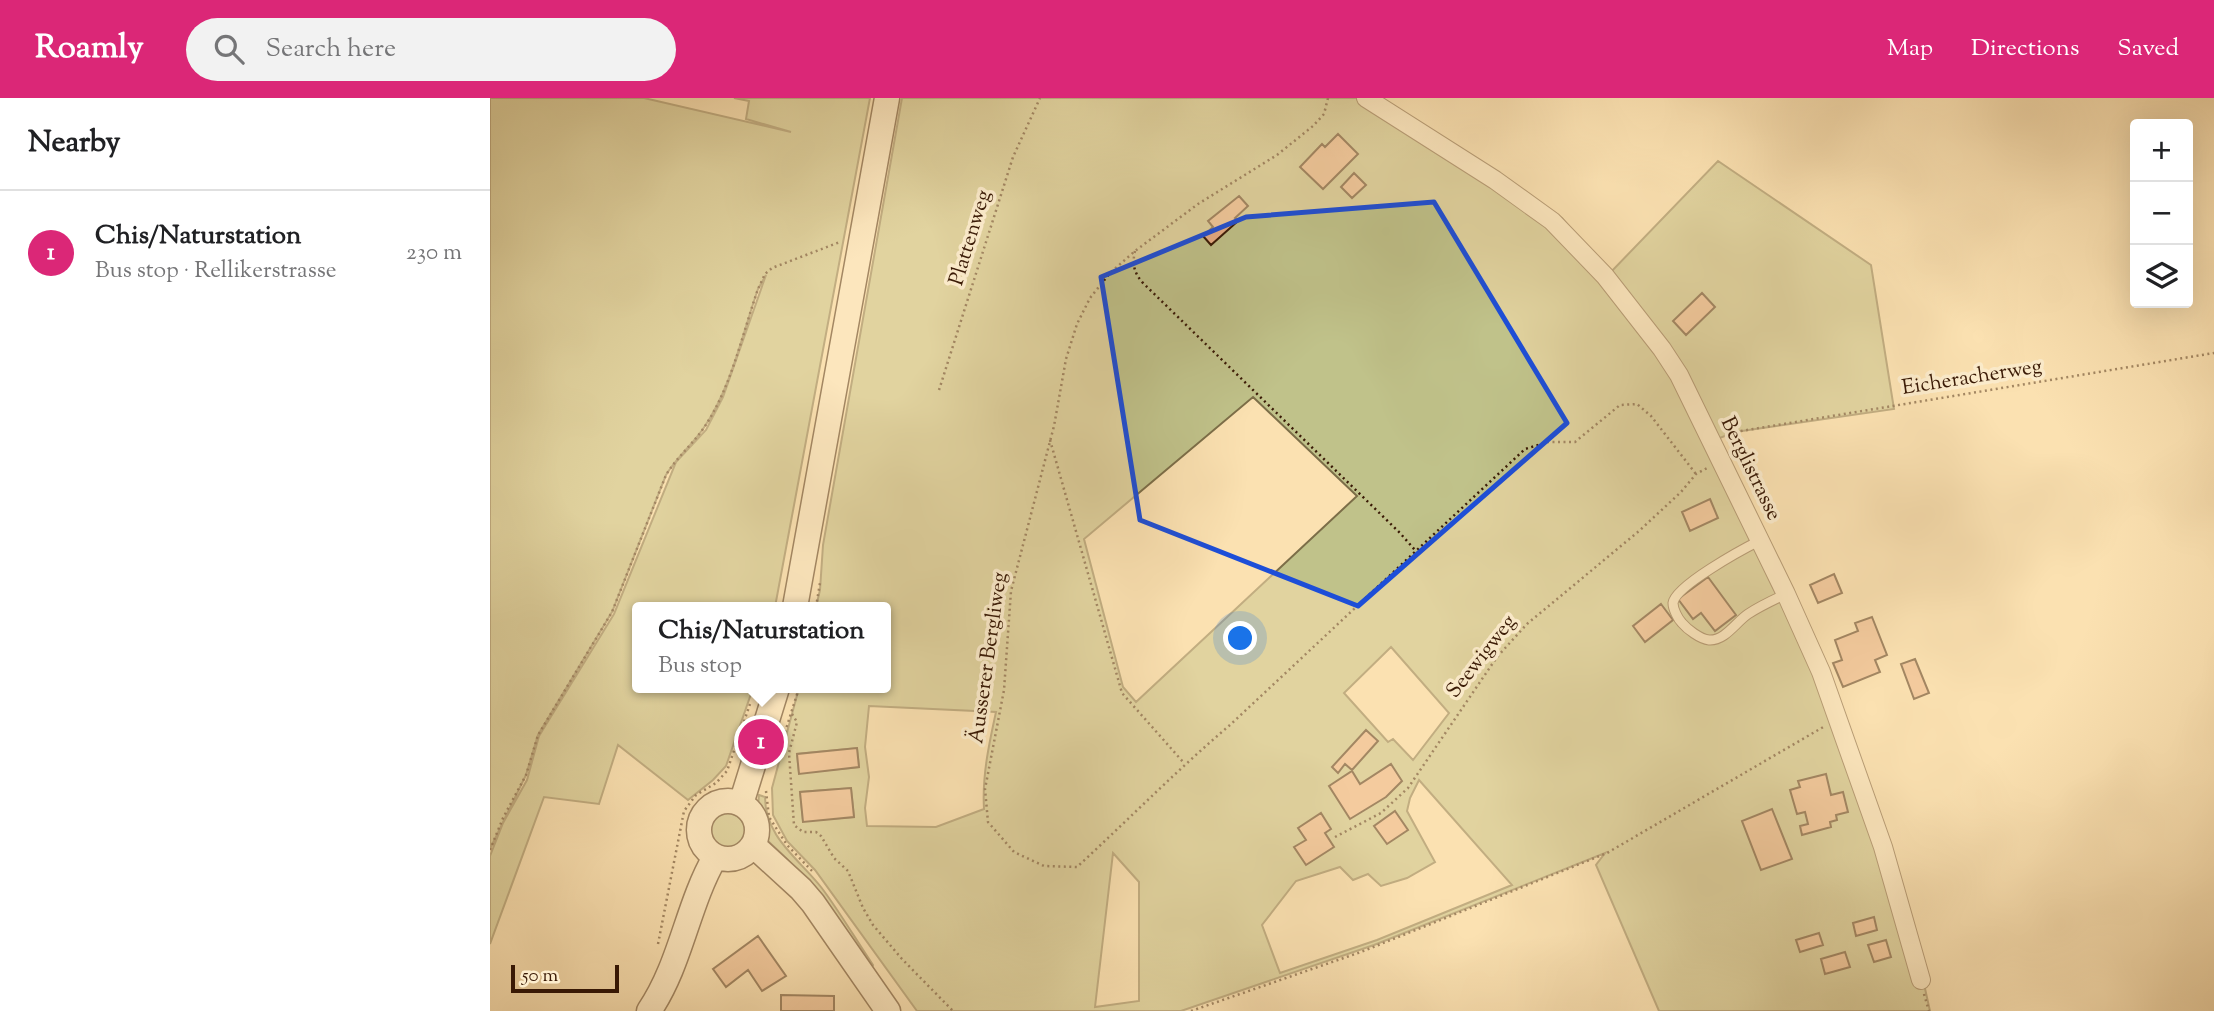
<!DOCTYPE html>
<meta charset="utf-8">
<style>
:root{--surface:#fff;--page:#f2f2f2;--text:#202124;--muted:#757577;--line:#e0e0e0;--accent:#db2777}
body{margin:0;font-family:"Sorts Mill Goudy",serif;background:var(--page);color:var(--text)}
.controls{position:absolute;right:21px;top:21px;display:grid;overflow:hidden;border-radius:7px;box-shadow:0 7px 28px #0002}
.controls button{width:63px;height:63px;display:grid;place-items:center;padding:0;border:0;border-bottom:2px solid var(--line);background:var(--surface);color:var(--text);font:35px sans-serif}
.scale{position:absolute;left:21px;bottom:18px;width:108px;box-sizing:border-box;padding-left:7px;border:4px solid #391905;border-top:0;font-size:19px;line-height:24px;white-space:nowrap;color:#391905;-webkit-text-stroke:5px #fceccc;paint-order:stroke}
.you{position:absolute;left:751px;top:541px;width:24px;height:24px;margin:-18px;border:5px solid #fff;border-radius:50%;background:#1a73e8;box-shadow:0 0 0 10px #1a73e833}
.badge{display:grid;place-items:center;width:46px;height:46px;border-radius:50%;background:var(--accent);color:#fff;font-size:23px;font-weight:700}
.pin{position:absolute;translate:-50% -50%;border:4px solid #fff;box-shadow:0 2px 7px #0006}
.popup{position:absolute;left:142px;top:504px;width:259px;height:91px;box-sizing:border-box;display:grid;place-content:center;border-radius:7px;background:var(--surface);filter:drop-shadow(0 2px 5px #0005);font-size:23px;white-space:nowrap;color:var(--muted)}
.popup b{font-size:26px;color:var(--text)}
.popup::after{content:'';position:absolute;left:50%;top:100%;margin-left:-14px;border:14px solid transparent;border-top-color:var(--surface)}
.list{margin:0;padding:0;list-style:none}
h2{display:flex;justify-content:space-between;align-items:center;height:91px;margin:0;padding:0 28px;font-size:30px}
h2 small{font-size:23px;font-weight:400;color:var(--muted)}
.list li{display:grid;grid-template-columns:46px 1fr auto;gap:21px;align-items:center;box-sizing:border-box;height:126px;padding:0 28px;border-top:2px solid var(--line)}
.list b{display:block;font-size:26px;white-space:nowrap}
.list p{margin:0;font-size:23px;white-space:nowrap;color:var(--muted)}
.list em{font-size:23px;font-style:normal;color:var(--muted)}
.icon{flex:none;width:38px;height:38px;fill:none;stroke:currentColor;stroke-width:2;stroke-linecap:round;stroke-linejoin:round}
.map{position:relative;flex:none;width:1724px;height:913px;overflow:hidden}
header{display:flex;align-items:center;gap:42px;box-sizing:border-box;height:98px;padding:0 35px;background:var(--accent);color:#fff}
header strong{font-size:33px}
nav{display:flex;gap:38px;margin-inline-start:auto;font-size:24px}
.search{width:490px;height:63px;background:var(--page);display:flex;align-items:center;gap:18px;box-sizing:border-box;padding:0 24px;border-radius:38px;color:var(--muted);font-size:26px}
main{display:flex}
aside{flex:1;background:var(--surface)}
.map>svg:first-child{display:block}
.green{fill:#c0c28a;stroke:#7c6e48;stroke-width:2;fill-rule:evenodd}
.building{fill:#eaaf87;stroke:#391905;stroke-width:2}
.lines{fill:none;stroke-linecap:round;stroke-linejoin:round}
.lane-casing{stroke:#6a4b30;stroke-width:11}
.street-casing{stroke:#6a4b30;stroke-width:20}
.secondary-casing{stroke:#391905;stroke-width:27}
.path{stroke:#391905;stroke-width:2.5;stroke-dasharray:2 3.5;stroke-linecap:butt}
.lane{stroke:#fceccc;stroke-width:9}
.street{stroke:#fceccc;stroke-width:18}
.secondary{stroke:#fceccc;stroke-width:24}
.marked{fill:none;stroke:#1d4ed8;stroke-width:5;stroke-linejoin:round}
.labels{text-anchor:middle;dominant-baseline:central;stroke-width:7;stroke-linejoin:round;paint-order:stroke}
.street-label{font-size:21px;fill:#391905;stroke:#fceccc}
</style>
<header>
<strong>Roamly</strong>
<div class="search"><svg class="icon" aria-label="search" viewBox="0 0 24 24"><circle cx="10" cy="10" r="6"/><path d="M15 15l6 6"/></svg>Search here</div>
<nav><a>Map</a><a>Directions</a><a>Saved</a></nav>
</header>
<main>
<aside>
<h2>Nearby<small></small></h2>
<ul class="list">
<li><span class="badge">1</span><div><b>Chis/Naturstation</b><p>Bus stop · Rellikerstrasse</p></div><em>230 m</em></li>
</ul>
</aside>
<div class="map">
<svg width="1724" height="913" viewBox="0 0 1724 913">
<rect width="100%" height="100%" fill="#fbe1b1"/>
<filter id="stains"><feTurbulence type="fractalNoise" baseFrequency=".00286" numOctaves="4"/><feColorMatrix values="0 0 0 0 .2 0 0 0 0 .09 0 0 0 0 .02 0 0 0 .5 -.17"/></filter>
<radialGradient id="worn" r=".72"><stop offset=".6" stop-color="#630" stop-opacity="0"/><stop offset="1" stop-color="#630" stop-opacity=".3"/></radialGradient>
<path class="green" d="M0 0H154L301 34 256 21 259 3 244 0H380L285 509H147V590H263L236 668 223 682 198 702 128 647 109 706 54 699 0 846V758L13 725 37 682 49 638 124 516 186 364 216 332 233 299 276 177 268 191C252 237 241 291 213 331 201 348 187 359 176 377L122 514 48 637 36 677 0 751Z
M412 0H876L935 34 1072 120 1119 176 1228 63 1381 167 1404 311 1245 334 1227 341 1351 622 1432 877 1440 913H1169L1106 767 1115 755 884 847 691 913H427L325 772 297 743 283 717 282 690 309 590H395V509H326L330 492 333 447ZM763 299 867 398 646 604 633 589 594 441ZM901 549 959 615 923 662 903 641 898 644 854 595ZM379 608 506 614C499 646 492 678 494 711L446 729 377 728 375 710 379 679 375 649ZM367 650 369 669 309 675 307 656ZM929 682 1022 787 887 842 790 875 772 827 806 783 850 769 863 782 878 776 891 788 917 780 945 764 917 713 920 700ZM361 690 364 719 313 723 310 694ZM623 755 649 784V903L605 909Z
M269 697 275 699C275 739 308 760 331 789 350 814 366 842 383 867L382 869 327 795 297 761 278 743 268 709Z
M219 733a18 18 0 1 1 36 0a18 18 0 1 1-36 0Z"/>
<path class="building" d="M848 36 868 56 833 91 810 69 832 46 835 49Z
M864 75 876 87 862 100 851 89Z
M749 98 758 108 745 120 748 123 721 147 713 138 723 129 718 123Z
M1212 195 1225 209 1196 237 1183 223Z
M1220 401 1228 420 1200 433 1192 414Z
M1344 476 1352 495 1328 505 1320 487Z
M1218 479 1246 517 1225 533 1211 515 1203 521 1188 501Z
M1171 506 1183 522 1155 544 1143 528Z
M1382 519 1397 557 1385 562 1390 574 1353 589 1343 565 1352 562 1345 542 1368 533 1365 525Z
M1425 561 1439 595 1424 601 1411 566Z
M876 632 888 643 862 672 855 666 848 675 842 669Z
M367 650 369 669 309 676 307 656Z
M901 666 912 683 896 699 860 721 839 688 862 673 870 686Z
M1336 676 1341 697 1353 694 1358 714 1346 717 1347 722 1340 724 1341 729 1312 737 1310 728 1318 726 1315 714 1307 716 1300 692 1310 689 1308 683Z
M361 690 364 719 313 724 310 694Z
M1282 711 1302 761 1271 772 1252 723Z
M905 713 918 732 897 746 884 728Z
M831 715 841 731 835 735 844 749 816 767 804 749 816 742 808 730Z
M1384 819 1387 832 1366 838 1363 825Z
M1329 835 1333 847 1310 854 1306 842Z
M268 838 296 878 272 893 258 872 236 889 223 871Z
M1396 842 1401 859 1384 864 1378 847Z
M1355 854 1360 869 1335 876 1331 861Z
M291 897 344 898V913H291Z"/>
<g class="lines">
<defs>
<path id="lane" d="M1269 443C1253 451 1185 488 1183 505 1183 511 1188 521 1192 525 1197 531 1210 541 1219 542 1235 543 1246 524 1258 516 1270 508 1283 502 1296 496"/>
<path id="street" d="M876 0 1005 82 1062 123 1115 178 1172 251 1189 277 1296 496 1331 574 1393 749 1431 882"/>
<path id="secondary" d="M305 509 397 0
M209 732a29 29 0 1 1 58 0a29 29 0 1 1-58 0Z
M251 706 287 590
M264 748 311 791 323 805 398 913
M159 913C191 866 197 808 225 759"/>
</defs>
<use href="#lane" class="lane-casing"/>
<use href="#street" class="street-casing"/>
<use href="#secondary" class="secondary-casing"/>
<path class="path" d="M838 0 834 16 823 28 787 57 708 106 645 153 620 175 600 200 587 226 576 261 564 328 521 493 514 592 495 691 498 724 524 754 554 768 587 769C638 722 687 672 740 627L1035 351 1058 344H1085L1130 307 1147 306 1161 318 1206 376
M645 153C642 166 644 175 653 185L910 435 925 452
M449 292 523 59 550 0
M1235 338 1245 334 1724 255
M560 342 632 595 694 665
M326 509 330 485
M302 616 307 624 299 655 304 727 313 734H326L331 738 344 760 358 773 373 810 383 827 412 861 463 913
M290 650 309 590
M276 693 279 719 297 747 324 775
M845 739 891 715 918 690 1007 559 1037 526 1149 433 1191 394 1206 376 1219 369
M0 752 13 720 36 677 48 637 122 514 176 377C187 359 201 348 213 331 241 291 252 237 268 191L275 176 282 170 350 144
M168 846 194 713 206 697 226 685 237 673 260 606
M1434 896 1439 913
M701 913 871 854 1117 755 1335 628"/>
<use href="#lane" class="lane"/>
<use href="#street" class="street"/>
<use href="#secondary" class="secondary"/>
</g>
<path d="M0 0H1724V913H0ZM944 104 1077 325 868 508 650 422 611 179 756 119Z" fill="#fbe1b1" fill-opacity=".55" fill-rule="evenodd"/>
<path class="marked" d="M944 104 1077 325 868 508 650 422 611 179 756 119Z"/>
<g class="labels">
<g class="street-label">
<text transform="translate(481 140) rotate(-73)">Plattenweg</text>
<text transform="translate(1482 280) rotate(-9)">Eicheracherweg</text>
<text transform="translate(1260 371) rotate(64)">Berglistrasse</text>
<text transform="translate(992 559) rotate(-52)">Seewigweg</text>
<text transform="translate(499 560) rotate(-82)">Äusserer Bergliweg</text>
</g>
</g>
<rect width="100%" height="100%" filter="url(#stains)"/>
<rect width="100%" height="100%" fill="url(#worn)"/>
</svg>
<div class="controls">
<button>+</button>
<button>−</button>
<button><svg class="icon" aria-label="layers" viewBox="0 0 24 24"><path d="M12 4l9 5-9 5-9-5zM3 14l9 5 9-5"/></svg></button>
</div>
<div class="scale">50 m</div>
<div class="you"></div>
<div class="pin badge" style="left:271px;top:644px">1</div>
<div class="popup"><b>Chis/Naturstation</b>Bus stop</div>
</div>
</main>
